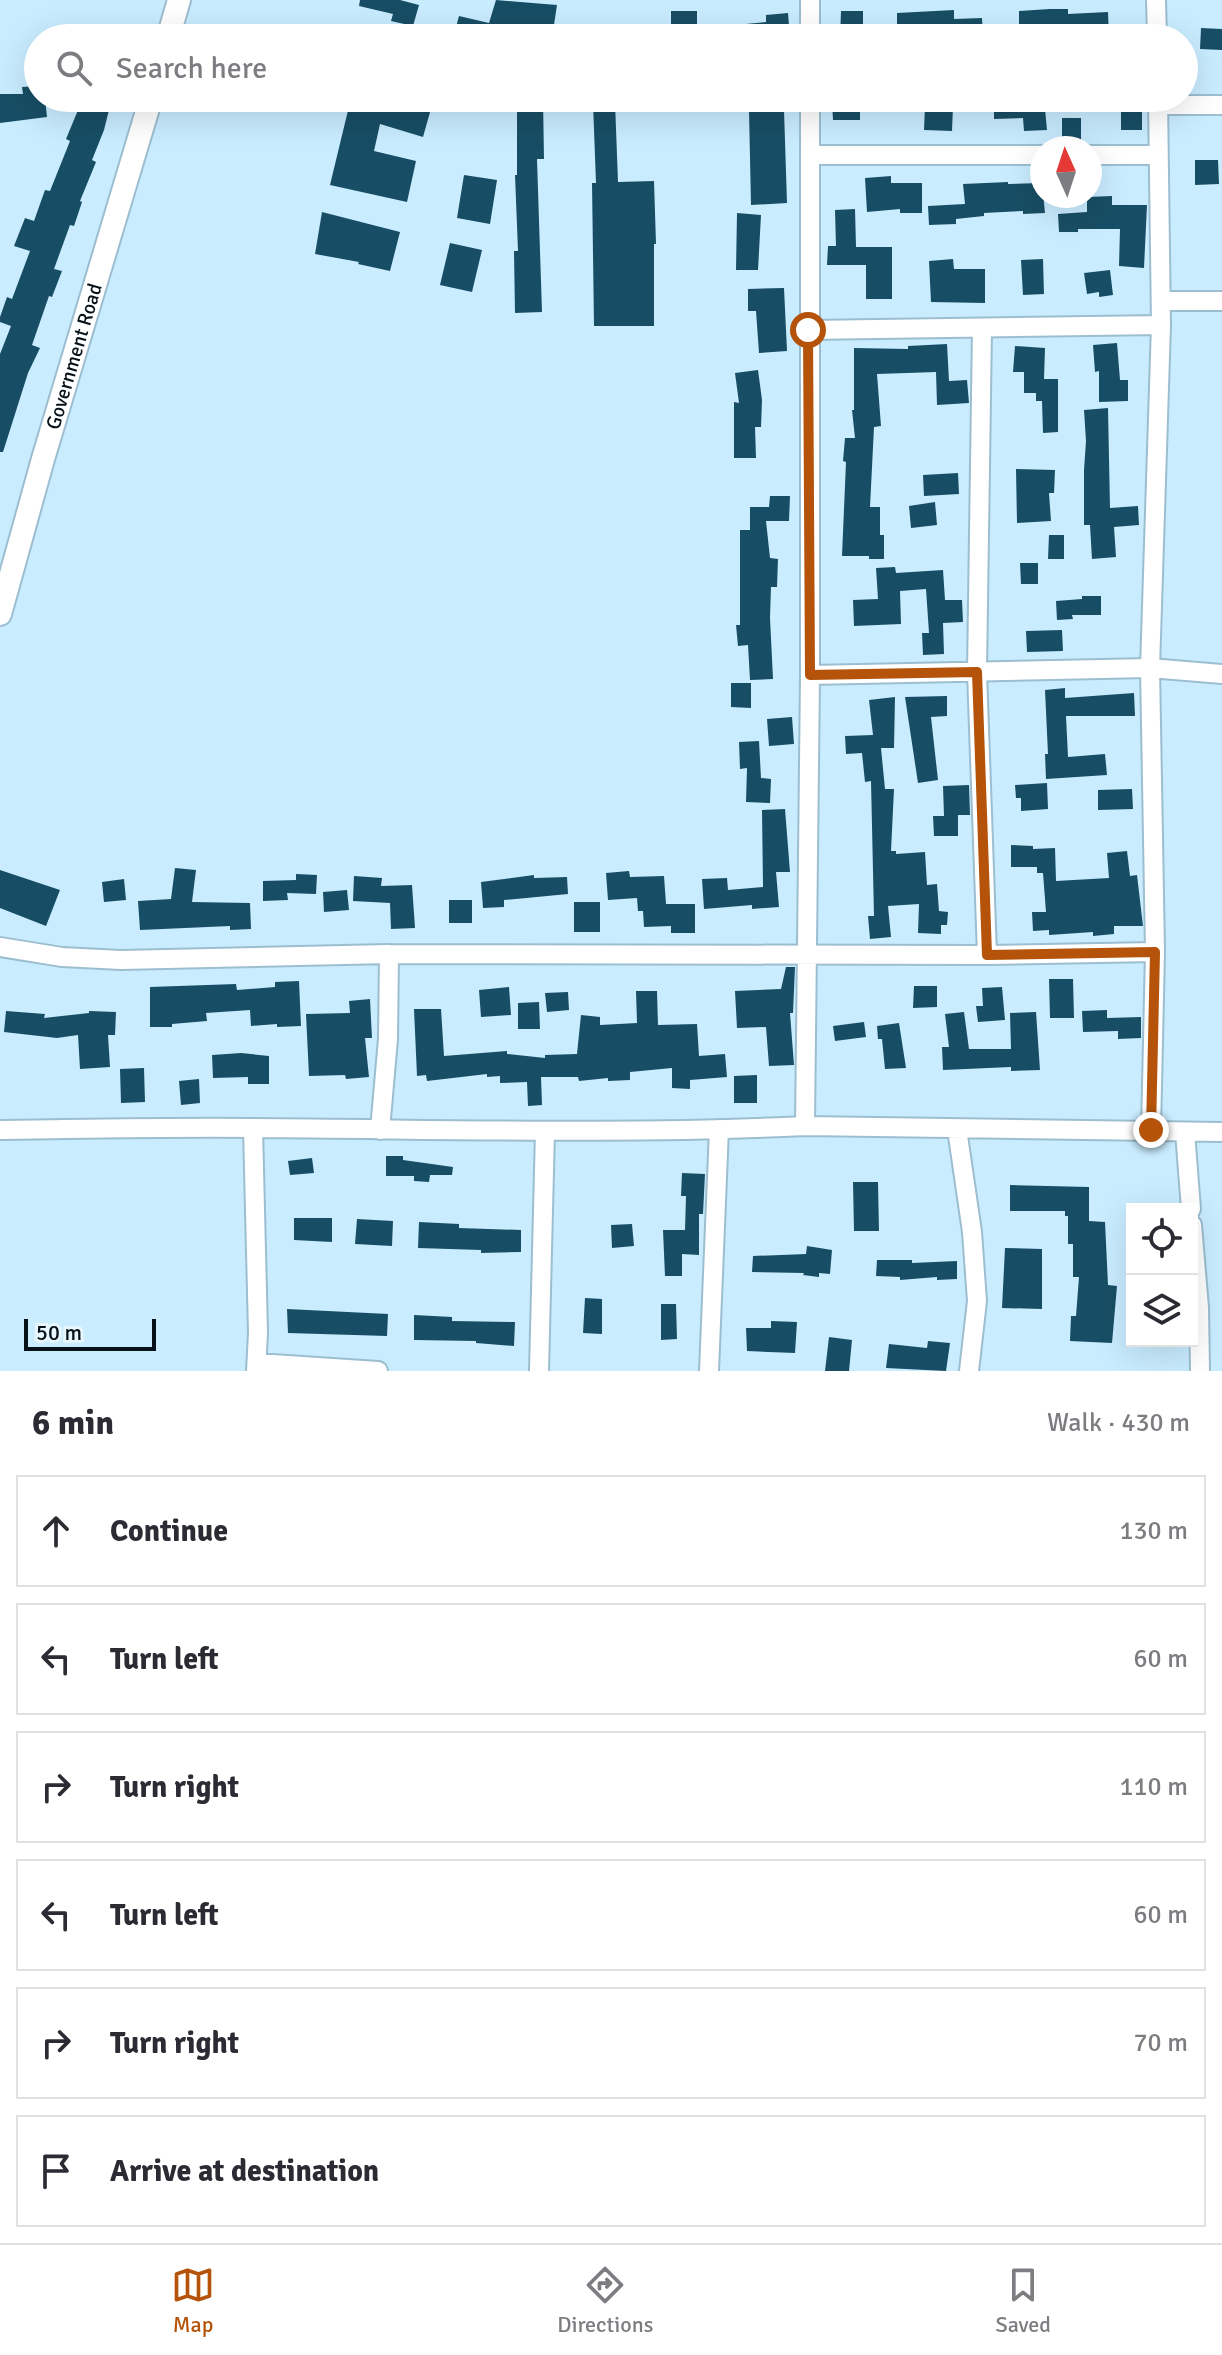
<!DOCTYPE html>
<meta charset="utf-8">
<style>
:root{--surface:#fff;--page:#f2f2f3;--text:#2b2b33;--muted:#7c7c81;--line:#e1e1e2;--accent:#b45309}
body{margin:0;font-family:Signika,sans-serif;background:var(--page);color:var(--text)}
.controls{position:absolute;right:24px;bottom:24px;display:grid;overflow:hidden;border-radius:0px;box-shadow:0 8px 32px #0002}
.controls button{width:72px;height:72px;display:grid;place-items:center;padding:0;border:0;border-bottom:2px solid var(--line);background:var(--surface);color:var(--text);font:40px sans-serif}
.compass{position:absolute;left:1030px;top:136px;width:72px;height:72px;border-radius:50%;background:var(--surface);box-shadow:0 8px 32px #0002;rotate:357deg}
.scale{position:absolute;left:24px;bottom:20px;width:132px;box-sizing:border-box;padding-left:8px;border:4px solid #061218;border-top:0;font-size:22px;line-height:28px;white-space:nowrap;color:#061218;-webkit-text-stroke:6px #e8f6fd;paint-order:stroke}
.stop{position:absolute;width:24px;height:24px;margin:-18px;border:6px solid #b45309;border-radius:50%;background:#fff}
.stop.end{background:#b45309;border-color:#fff;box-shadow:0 2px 8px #0008}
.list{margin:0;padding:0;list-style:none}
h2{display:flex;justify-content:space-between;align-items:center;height:104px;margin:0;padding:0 32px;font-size:34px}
h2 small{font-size:26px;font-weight:400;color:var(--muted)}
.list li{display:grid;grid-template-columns:52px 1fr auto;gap:24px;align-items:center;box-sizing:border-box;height:112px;margin:0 16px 16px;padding:0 16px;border:2px solid var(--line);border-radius:0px}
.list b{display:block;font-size:30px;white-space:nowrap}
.list em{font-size:26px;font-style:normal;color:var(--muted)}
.icon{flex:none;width:44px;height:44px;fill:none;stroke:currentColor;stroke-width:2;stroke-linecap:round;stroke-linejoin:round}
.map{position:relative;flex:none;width:1222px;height:1371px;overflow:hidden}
.search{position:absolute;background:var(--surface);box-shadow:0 8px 32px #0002;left:24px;right:24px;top:24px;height:88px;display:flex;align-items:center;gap:20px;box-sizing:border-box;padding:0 28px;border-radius:44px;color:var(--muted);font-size:30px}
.sheet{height:872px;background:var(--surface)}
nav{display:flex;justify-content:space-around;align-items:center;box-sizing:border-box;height:112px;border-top:2px solid var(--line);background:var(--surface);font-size:22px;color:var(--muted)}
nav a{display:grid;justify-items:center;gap:4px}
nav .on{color:var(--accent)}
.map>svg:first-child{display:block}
.building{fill:#184e65}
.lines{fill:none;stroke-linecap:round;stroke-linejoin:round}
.minor-casing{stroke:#9cbed0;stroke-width:22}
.tertiary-casing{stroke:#9cbed0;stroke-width:26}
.minor{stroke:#fff;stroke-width:18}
.tertiary{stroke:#fff;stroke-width:22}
.route{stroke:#b45309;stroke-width:10}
.labels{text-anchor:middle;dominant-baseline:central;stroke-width:8;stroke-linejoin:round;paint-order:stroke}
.street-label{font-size:20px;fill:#061218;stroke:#e8f6fd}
</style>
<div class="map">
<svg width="1222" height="1371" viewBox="0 0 1222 1371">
<rect width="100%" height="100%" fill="#c9ecff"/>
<path class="building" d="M360 0H400L419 5 413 26 391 21 393 14 359 6Z
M496 0 557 5 552 38H453L459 16 489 23Z
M1050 9H1068V14L1108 12 1109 38H1087V31L1036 32V36H1019V11Z
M954 10V19L982 18 983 38H897V13Z
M671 11H697V38H671Z
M841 11H863V38H840Z
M788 13 790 38H705V28L766 22V15Z
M1201 28 1222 29V50L1200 49Z
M38 86V98H45L47 117 0 123V94H23L22 87Z
M83 98H112L104 130 92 160 96 162 80 201 82 202 74 226 70 225 54 269 62 271 52 297 49 296 32 345 40 348 28 373 3 452H0V354L11 326 0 322V317L7 297 12 299 30 251 14 246 25 218 34 221 45 190 50 191 70 141 66 139Z
M351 98H434L423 137 380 124 374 151 416 161 407 202 330 185Z
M517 98H543L544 159H537L542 312 515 313 514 251H518L515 175H517Z
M837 98H860V120H833L832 102H838Z
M994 98H1044L1047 130 1024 131 1023 118 994 119Z
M1121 99H1142V130H1121Z
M615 102 618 182 654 181 656 244H654V326H594L592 183H596L593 103Z
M925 105 953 106 952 131 924 130Z
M784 110 787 203 751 205 749 111Z
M1062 118H1081V139H1062Z
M1195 160H1218L1219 184 1195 185Z
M464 175 497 180 490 224 457 218Z
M891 176V183H922V213H900V209L867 212 865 178Z
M1008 182V184L1042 183 1045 213 1023 214V211L984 213V216L956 219V224L929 225 928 206 965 204 963 184Z
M1112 196V205H1147L1144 268 1119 266 1120 229H1078V232H1059L1058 214 1087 212V197Z
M855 209 856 247H892V299H866V265H827L828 246H836L835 210Z
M322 212 400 232 390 271 358 264 359 262 315 254Z
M737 213 761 215 758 270H736Z
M450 243 482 250 472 292 440 285Z
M953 259 954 269H985V303L931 302 929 261Z
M1043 259 1044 294 1023 295 1021 260Z
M1110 270 1113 295 1099 297V292L1087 294 1084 273Z
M784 288 787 351 759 353 756 311H748V289Z
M1117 343 1120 380H1128V401L1099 402V371L1095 372 1093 345Z
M947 344 949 381 967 380 969 403 937 405 936 372 877 374 881 426 874 427 870 507H880V535H884V559H869V556H842L846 462 843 461 845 438H855L852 410H854V348L908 349V346Z
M1015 346 1045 348 1044 379H1058V432L1043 433 1042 401H1036V393H1024V372H1013Z
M758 370 762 400 761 427H755L756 458H734V402L739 403 735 373Z
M1108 408 1110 508 1138 506 1139 525 1114 527 1116 557 1092 559 1090 525H1084V470L1086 441 1084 410Z
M1016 469 1055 470 1054 493H1049L1051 521 1017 523Z
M958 473 959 494 924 496 923 475Z
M770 496H790L789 521H766L770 558 778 559 777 587H771L770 618 773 679 750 680 748 645 738 646 736 625H740V530H750V507H769Z
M935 502 937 525 911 528 909 506Z
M1049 535H1064V559H1048Z
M1020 563H1038V584H1021Z
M895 567 896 573 943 570 945 600H962L963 622 943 623 944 654 923 655 922 633H929L926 589 900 591 901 624 854 626 853 600 878 599 876 568Z
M1082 596H1101V615H1072L1073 619 1057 620 1056 601 1082 599Z
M1062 630 1063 651 1027 652 1026 631Z
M731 683H751V708L731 707Z
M1065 688V698L1134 693 1135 716H1066L1068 757 1105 754 1107 775 1046 779 1045 754H1048L1045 690Z
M947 696V716L931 717 938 780 918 783 905 697Z
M895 697 894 748H881L885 789H894L891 851H896V854L925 852 927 885 937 884 939 911 948 912 947 925H941V934L918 933 919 904 888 906 891 937 870 939 868 916H874L871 781 865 782 862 753 846 754 845 736 873 735 869 700Z
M792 717 794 744 769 746 767 719Z
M759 741 761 778 771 779 770 803 746 802 747 768 740 769 739 742Z
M1047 783 1048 809 1021 811V798H1016L1015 785Z
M969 785 970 815H958V836H934L933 816H944L943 786Z
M1132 789 1133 809 1098 810V790Z
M785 809 790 872H776L779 907 752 909V905L704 909 702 879 727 878 728 890 763 887 762 810Z
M1011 845 1033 846V849L1055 848 1056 881 1109 878 1107 853 1127 851 1130 876 1137 875 1143 926H1114V934L1093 936V932L1049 935V930L1033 931 1032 912H1046L1043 873H1037V867H1011Z
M175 868 196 870 192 902 250 903 251 929 230 930V926L140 930 138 901 171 899Z
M0 870 60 890 46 926 0 908Z
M629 871 630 877 664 876 666 904H695V933H671V926L644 927 643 911H638L637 898 608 900 606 873Z
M296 874 317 875 316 894 287 893 288 900 263 901V881L296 880Z
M534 875V878L567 877 568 894 504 900V907L483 908 481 882Z
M354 876 382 878 381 886 412 885 415 928 391 929 390 903 353 901Z
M124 879 126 900 104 902 102 882Z
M347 890 349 910 324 912 323 892Z
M449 900H472V923H449Z
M574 902H600V932H574Z
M786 967H795L793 1013H790L794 1065 769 1066 766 1027 737 1028 735 991 781 989Z
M1049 979H1073L1074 1018H1050Z
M299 981 301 1026 277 1027V1024L251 1026 250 1010 206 1013 207 1021 172 1024V1027H150V987L236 984 237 990 275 987V982Z
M914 986H937V1007L913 1008Z
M509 987 511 1015 481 1017 479 990Z
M1002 987 1005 1020 978 1022 976 1006H983L982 988Z
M636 991H657L658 1025 697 1024 699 1056 725 1054 727 1077 690 1080V1089L672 1088V1068L630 1072V1080L608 1081V1078L579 1081 578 1077H541L542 1105 528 1106 527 1082 500 1083V1076L487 1077V1074L427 1081 426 1075 417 1076 414 1009H441L444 1056 507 1051V1054L545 1058V1055L577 1054 581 1015 600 1017V1025L637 1023Z
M568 992 569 1010 547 1012 545 993Z
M370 999 372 1038H365L369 1077 346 1079 345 1075 309 1076 306 1014 350 1013 349 1001Z
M539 1002 540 1029H518V1003Z
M1107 1010V1018L1141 1017V1038L1118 1039V1031L1083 1032 1082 1011Z
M6 1011 45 1014 44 1018 89 1013V1011L116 1012 115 1035H108L110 1067 80 1069 78 1035 57 1038 4 1032Z
M964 1012 969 1049H1011L1010 1013 1036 1012 1040 1070 1011 1071V1067L943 1070 942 1047H949L945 1014Z
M864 1022 866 1037 835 1041 833 1026Z
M899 1023 906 1068 885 1069 882 1039H878L877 1026Z
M241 1053 269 1056V1084H248V1077L213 1078 212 1055Z
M144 1068 145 1102 121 1103 120 1069Z
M757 1075V1103H734V1076Z
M199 1079 200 1103 181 1105 179 1081Z
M386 1156H403V1160L453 1167 452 1175H430L429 1182 414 1181V1176H386Z
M312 1158 314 1173 290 1175 288 1161Z
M682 1173 705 1174 703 1214H699V1255L682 1254V1276H665L663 1230H685L686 1196H681Z
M853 1182H878L879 1231H854Z
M1010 1185 1089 1187V1221L1105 1222 1108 1285 1117 1286 1112 1343 1070 1341 1071 1316H1076L1079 1277H1073V1244H1068V1216H1065V1211H1010Z
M294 1218H332V1242L294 1240Z
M357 1219 393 1221 392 1246 355 1244Z
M419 1222 459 1224V1228L521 1230V1252L481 1253V1250L418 1248Z
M632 1224 634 1246 612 1248 611 1225Z
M807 1246 832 1250 830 1274 819 1273V1277L803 1275 804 1273 752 1272 753 1256 806 1254Z
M1005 1248 1042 1249V1309L1002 1308Z
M877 1260H912V1263L957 1261V1279L937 1280V1277L900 1280V1277L876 1276Z
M585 1298 602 1299V1334L583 1333Z
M661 1304H676L677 1339 661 1340Z
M287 1309 388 1314 387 1336 288 1333Z
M414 1315 452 1317V1321L515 1322 514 1346 476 1343V1341L414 1340Z
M771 1321 797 1322 795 1353 747 1351 746 1328H771Z
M829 1337 852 1340 849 1371H825Z
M928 1341 950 1343 946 1371 886 1368 889 1344 927 1348Z"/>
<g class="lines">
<defs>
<path id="minor" d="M810 0V38
M1156 0 1157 38
M1158 105H1222
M810 155H1042
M1090 155H1158
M1161 301H1222
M982 328 977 672 987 955
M808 330 1161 325
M810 675 1150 668 1222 674
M0 947 62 957 121 960 389 954 987 955 1155 952
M805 1126 810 675V98
M253 1128 258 1333 256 1371
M957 1129 972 1232 977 1301 969 1371
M0 1130C85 1129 169 1127 254 1128 438 1129 621 1135 805 1126L1222 1132
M380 1130 388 1039 389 954
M1151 1130 1155 952 1150 668 1161 325 1158 98
M1185 1132 1191 1209
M1192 1225 1199 1308 1200 1371
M257 1363 378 1371
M539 1371 545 1131
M709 1371 719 1129"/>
<g id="tertiary">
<path d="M168 38 179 0"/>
<path id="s1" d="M0 614 43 459 151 98"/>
</g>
</defs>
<use href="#minor" class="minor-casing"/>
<use href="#tertiary" class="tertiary-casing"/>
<use href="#minor" class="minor"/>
<use href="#tertiary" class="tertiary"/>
</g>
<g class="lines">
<path class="route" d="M808 330 810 675 977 672 987 955 1155 952 1151 1130"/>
</g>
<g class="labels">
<g class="street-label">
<text stroke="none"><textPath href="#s1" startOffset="268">Government Road</textPath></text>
</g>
</g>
</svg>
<div class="controls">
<button><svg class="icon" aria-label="locate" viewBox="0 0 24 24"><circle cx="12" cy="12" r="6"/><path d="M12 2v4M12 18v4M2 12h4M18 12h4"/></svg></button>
<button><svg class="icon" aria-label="layers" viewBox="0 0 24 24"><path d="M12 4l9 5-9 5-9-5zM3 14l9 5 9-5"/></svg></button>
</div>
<svg class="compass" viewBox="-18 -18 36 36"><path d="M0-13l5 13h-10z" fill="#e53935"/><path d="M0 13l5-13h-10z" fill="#7c7c81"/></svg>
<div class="scale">50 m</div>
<div class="stop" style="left:808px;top:330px"></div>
<div class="stop end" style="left:1151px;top:1130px"></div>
<div class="search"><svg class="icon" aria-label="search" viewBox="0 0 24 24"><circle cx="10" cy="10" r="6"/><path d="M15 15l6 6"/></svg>Search here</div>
</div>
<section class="sheet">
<h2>6 min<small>Walk · 430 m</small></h2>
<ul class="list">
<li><svg class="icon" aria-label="ahead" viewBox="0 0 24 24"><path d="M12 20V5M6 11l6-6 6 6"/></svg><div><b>Continue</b></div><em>130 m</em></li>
<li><svg class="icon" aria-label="left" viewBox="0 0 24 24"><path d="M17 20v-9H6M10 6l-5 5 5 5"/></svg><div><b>Turn left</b></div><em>60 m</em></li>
<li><svg class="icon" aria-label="right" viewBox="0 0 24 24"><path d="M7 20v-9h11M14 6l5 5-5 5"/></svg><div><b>Turn right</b></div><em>110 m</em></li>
<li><svg class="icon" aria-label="left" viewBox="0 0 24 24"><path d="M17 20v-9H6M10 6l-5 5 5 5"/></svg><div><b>Turn left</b></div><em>60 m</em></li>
<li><svg class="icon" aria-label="right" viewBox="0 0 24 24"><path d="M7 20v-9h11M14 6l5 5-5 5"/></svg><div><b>Turn right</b></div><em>70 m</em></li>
<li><svg class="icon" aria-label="arrive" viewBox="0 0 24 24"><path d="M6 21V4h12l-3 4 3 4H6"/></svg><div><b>Arrive at destination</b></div></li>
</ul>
</section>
<nav>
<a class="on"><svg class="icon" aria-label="map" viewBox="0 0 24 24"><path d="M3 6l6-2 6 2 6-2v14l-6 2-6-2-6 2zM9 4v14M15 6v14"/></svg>Map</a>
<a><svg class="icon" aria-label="directions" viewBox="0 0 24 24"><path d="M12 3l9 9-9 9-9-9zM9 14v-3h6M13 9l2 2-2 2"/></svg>Directions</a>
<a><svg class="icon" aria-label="saved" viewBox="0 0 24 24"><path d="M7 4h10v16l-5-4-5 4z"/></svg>Saved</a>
</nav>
